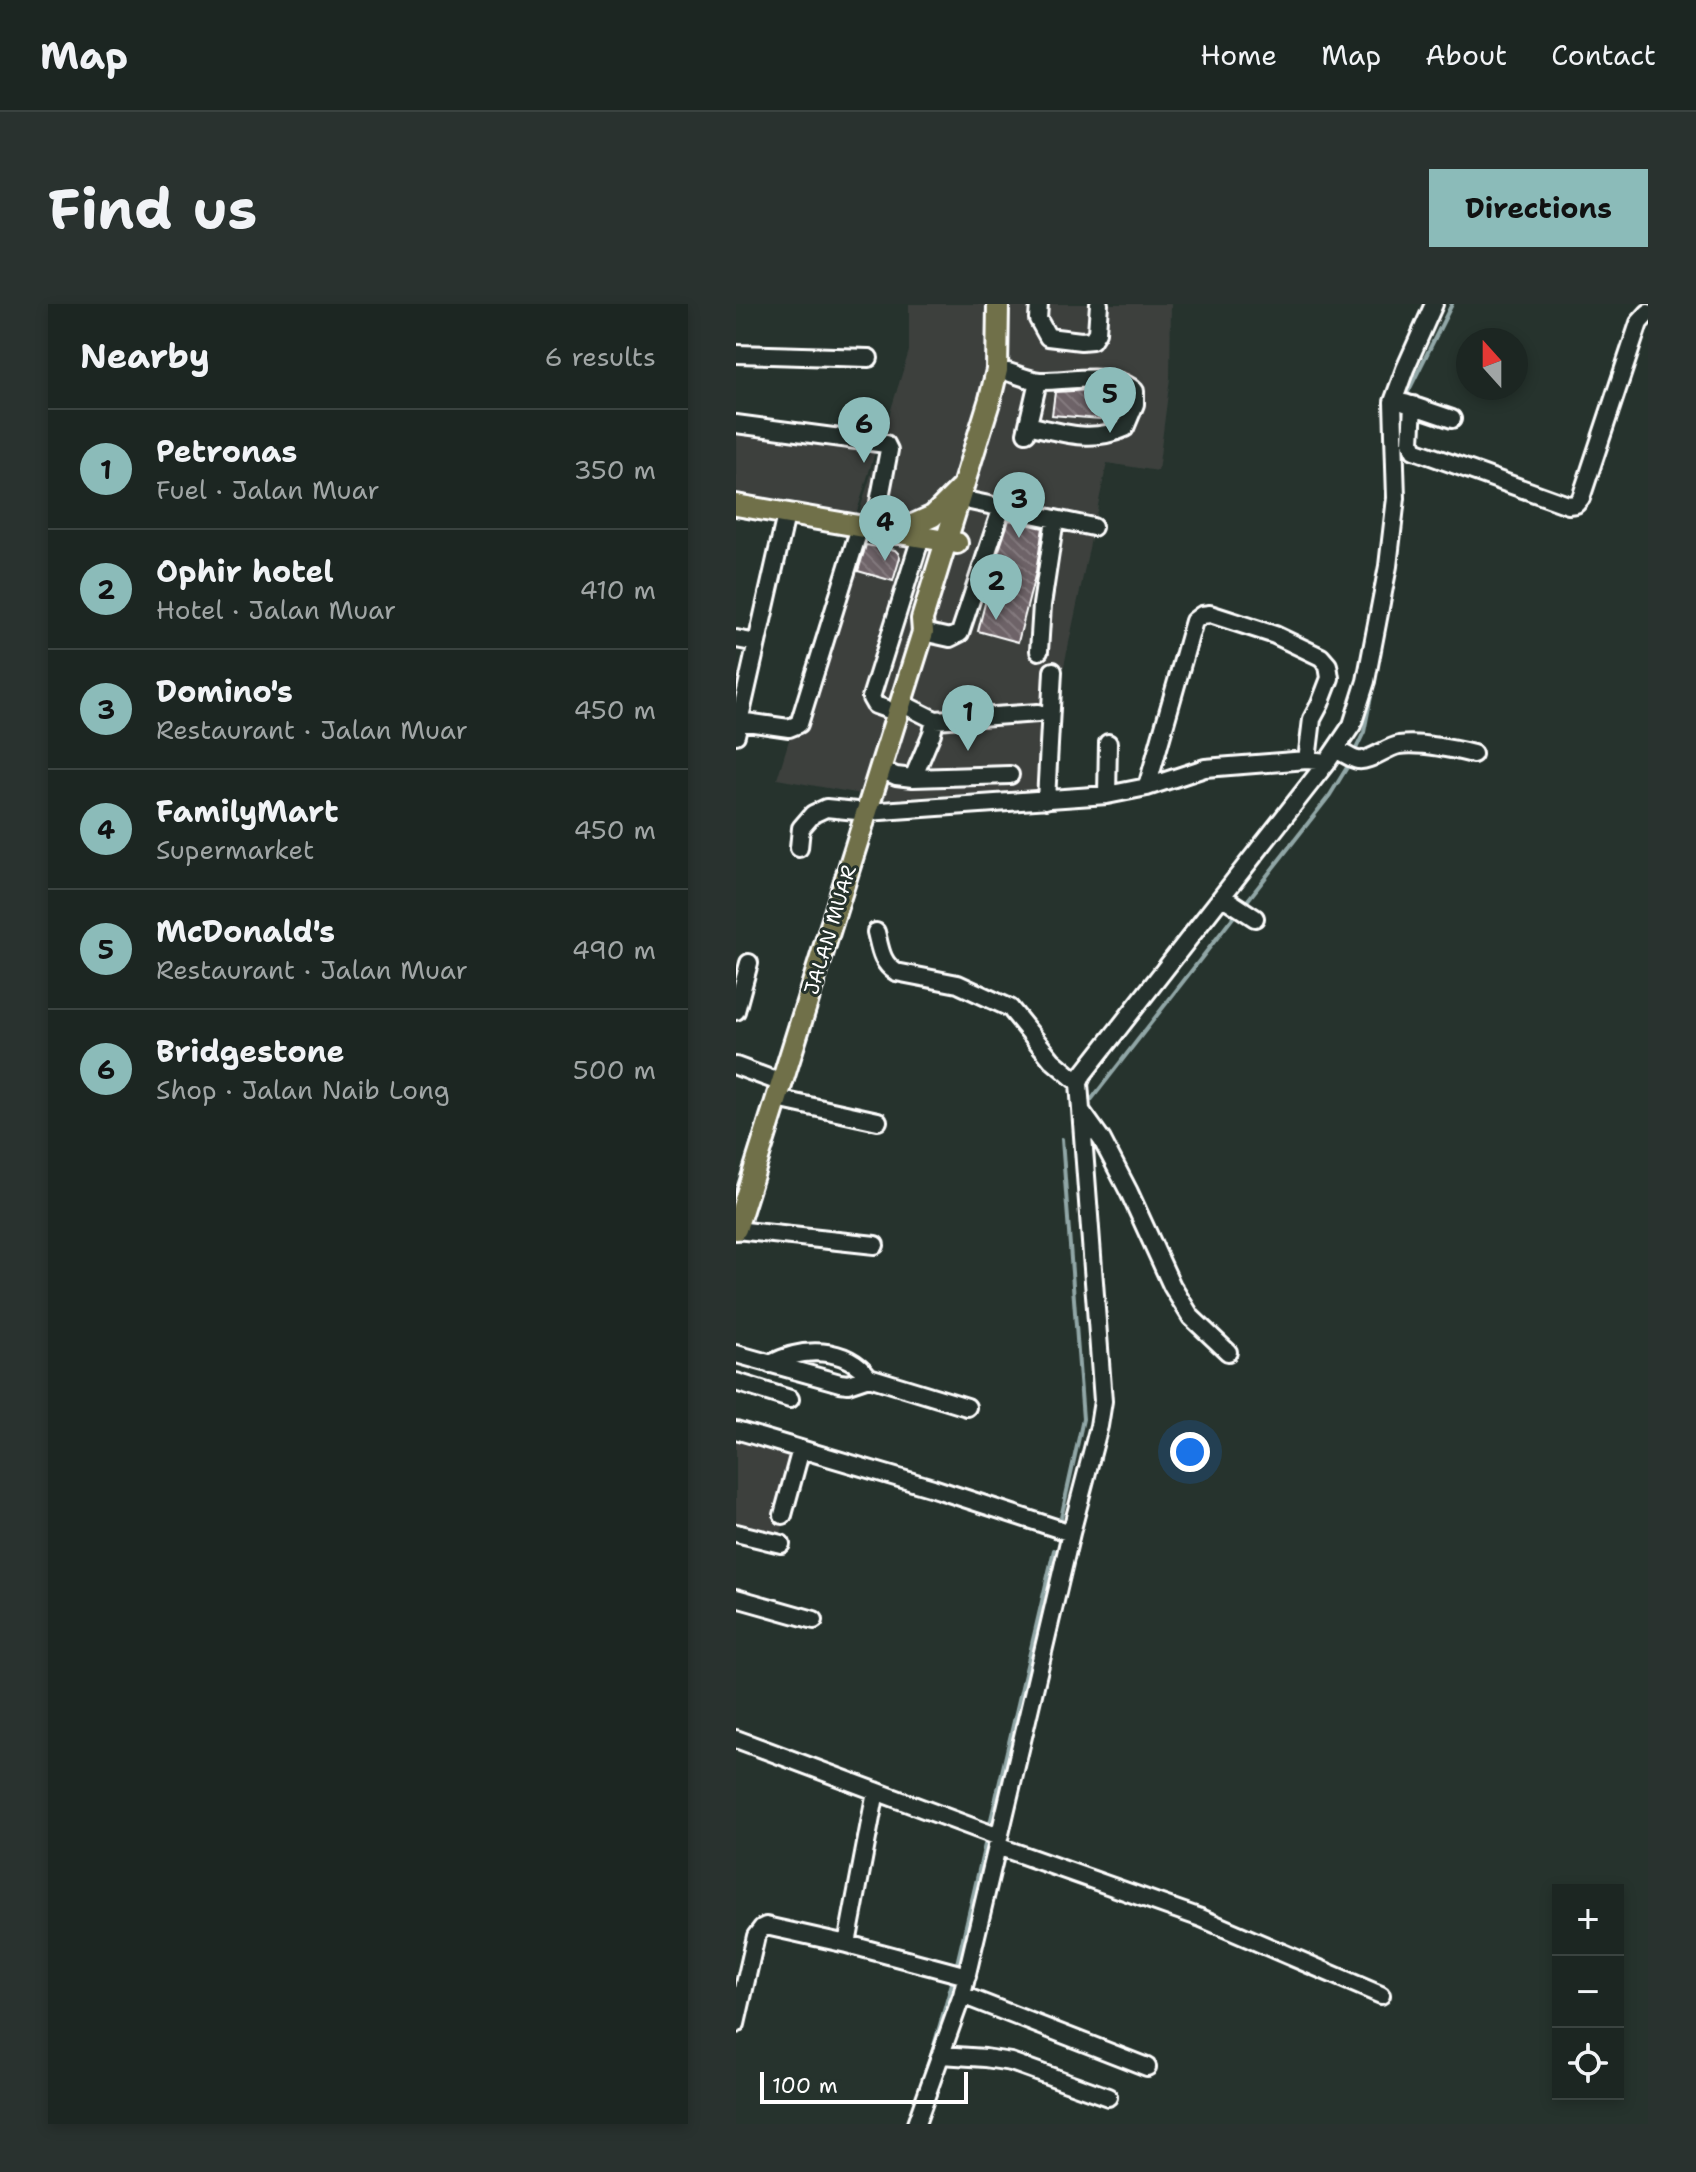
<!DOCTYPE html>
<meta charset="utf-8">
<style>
:root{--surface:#1c2622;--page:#29322f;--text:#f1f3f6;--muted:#a0a5a5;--line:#3a4340;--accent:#8bbbb9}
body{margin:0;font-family:"Shantell Sans",sans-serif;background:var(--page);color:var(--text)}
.controls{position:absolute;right:24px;bottom:24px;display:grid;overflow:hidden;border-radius:0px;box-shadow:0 4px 12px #0003}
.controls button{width:72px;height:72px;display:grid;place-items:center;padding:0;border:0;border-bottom:2px solid var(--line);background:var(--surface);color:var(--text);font:40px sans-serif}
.compass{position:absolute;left:720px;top:24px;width:72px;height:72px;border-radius:50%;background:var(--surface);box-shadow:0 4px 12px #0003;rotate:339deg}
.scale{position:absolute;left:24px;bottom:20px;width:208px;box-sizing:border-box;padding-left:8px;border:4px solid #fff;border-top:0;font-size:22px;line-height:28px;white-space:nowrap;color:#fff;-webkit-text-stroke:6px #26332d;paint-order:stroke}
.you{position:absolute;left:454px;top:1148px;width:28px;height:28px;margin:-20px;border:6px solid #fff;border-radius:50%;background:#1a73e8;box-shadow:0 0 0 12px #1a73e833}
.badge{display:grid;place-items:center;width:52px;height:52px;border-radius:50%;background:var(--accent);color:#111;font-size:26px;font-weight:700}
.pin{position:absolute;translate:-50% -66px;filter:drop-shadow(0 2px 4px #0008)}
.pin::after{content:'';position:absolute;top:42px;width:28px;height:24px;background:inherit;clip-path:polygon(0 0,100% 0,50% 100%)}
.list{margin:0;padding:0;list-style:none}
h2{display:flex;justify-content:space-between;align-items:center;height:104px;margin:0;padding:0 32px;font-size:34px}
h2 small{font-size:26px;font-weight:400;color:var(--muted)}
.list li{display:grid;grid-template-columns:52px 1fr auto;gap:24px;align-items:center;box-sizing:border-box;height:120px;padding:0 32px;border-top:2px solid var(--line)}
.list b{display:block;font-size:30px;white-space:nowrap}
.list p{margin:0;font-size:26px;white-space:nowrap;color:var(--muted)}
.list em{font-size:26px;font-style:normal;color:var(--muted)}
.icon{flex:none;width:44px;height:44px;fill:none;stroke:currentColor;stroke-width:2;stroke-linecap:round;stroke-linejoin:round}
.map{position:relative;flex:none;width:912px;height:1820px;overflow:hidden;border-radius:0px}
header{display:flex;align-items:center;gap:48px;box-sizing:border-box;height:112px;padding:0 40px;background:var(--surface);border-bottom:2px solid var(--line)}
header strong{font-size:38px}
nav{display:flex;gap:44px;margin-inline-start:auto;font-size:28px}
.intro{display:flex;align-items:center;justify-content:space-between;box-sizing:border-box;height:192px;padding:0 48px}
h1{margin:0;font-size:56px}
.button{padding:20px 36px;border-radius:0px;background:var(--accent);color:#111;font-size:28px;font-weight:700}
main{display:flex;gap:48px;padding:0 48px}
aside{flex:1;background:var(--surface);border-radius:0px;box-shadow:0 4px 12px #0003}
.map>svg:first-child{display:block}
.built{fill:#3c413e}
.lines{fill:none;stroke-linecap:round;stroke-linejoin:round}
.stream{stroke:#91a7a7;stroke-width:4}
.building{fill:url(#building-back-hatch);stroke:#fff;stroke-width:2}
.minor-casing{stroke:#fff;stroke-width:22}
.major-casing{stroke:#fff;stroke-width:26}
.minor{stroke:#26332d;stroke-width:16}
.major{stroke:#70704a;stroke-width:20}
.labels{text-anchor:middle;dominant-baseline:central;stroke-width:6;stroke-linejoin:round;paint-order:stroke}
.street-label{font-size:20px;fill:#fff;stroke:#26332d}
</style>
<header>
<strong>Map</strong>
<nav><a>Home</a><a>Map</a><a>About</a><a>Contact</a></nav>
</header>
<div class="intro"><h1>Find us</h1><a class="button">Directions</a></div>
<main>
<aside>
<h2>Nearby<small>6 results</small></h2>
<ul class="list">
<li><span class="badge">1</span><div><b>Petronas</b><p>Fuel · Jalan Muar</p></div><em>350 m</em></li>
<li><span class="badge">2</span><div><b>Ophir hotel</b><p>Hotel · Jalan Muar</p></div><em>410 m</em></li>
<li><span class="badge">3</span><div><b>Domino's</b><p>Restaurant · Jalan Muar</p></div><em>450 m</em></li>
<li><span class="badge">4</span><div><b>FamilyMart</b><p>Supermarket</p></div><em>450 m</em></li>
<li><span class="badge">5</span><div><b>McDonald's</b><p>Restaurant · Jalan Muar</p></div><em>490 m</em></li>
<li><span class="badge">6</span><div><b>Bridgestone</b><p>Shop · Jalan Naib Long</p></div><em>500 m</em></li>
</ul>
</aside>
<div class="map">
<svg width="912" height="1820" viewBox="0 0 912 1820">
<defs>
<pattern id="building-back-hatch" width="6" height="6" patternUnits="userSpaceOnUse" patternTransform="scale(2)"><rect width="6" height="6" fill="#6e6367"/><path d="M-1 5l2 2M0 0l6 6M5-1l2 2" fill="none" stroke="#847a7e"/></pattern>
</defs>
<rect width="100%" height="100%" fill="#26332d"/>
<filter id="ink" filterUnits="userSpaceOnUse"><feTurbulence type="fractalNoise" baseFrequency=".0125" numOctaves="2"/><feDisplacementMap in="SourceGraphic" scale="16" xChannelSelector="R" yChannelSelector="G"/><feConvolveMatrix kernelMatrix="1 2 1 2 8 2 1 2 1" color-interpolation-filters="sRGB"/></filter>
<g filter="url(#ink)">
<path class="built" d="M173 0H435L434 74 422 167 371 159 302 485 153 495 41 475 173 47Z
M0 117 143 135 119 214 0 193Z
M0 1131 67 1151 44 1234 0 1224Z"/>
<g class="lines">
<path class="stream" d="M669 94 716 0
M666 134 668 103
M646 337 658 267
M618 449 628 428 638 377
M508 601 594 491 615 457
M355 796 502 607
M325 1214 347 1115 326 835
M253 1524 318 1246
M220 1664 251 1532
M172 1820 195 1752 218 1672"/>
</g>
<path class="building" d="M354 86H367L364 115 316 111 319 88Z
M273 216 307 224 300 268 282 338 242 327 261 252Z
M130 241 159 246 162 249 164 254 157 277 122 267Z"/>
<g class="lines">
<defs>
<path id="minor" d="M303 0 302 15 312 33 345 37 356 36 361 28 363 0
M0 50 133 54
M272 68C282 71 293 76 304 77 330 78 379 66 399 87V100L389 124C356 139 326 129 292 121
M669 99 716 115
M677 101 675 138 678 146 832 201 840 200 845 194 903 19 912 9
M0 120 150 140 153 146 138 225
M290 129 302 77
M234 197 357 223
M187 328 214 334 224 329 266 203
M0 335 21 339
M303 347 306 301 319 215
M162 409 139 401 135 394 136 390 185 233
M199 416 302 409
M3 417 53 424 63 420 124 223
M0 431 50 211
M599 446C608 448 614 455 622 456 633 458 651 443 663 441 684 438 717 445 737 450
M144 465 160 472 177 474 196 429 199 416 165 399
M177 474 274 471
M411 483 458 317 466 311 474 310 539 331 585 353 592 361 594 374 584 400 576 415 571 456
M371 491 372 439
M310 496 317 367
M63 544 65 524 77 510 90 504 131 508 371 491 411 483 469 464 571 456 591 458
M485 594 490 595 519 614
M140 628C144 644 145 659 160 668L222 680 274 704 316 756 343 779
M0 707 13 659
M0 762 46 779
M41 795 142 817
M346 808 366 836 393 888 436 982 455 1013 492 1048
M0 926 139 941
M0 1050 104 1079 112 1080 133 1073 231 1103
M34 1060C66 1043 109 1042 133 1073
M0 1078 54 1095
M0 1126 197 1184 335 1229
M47 1211 65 1145
M0 1229 45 1240
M0 1294 78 1316
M0 1435 263 1533
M261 1542 465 1614 645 1691
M111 1640 140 1487
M226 1691 411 1763
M0 1720 20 1632 26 1624 30 1622 111 1640 231 1672
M206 1751 249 1754 275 1758 372 1793
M180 1820 226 1691 335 1229 363 1122 367 1097 343 779 347 770 591 458 616 421 630 377 652 262 660 194 657 98 669 65 698 0"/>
<path id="major" d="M0 201 221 239
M159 229 197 212 224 185
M0 925 187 328 186 315 254 95 261 66 262 0"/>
</defs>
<use href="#minor" class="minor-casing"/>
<use href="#major" class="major-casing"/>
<use href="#minor" class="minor"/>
<use href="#major" class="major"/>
</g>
</g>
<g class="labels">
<g class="street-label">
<text transform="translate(94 626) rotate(-73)">JALAN MUAR</text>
</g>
</g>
</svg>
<div class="controls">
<button>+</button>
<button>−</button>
<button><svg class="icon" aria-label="locate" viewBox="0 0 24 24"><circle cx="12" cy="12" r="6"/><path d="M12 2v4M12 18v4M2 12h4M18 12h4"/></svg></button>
</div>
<svg class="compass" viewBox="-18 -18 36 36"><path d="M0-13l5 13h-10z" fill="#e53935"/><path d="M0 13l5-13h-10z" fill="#a0a5a5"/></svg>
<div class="scale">100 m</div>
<div class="you"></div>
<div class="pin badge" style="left:232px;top:447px">1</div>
<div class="pin badge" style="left:260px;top:316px">2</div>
<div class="pin badge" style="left:283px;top:234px">3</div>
<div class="pin badge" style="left:149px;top:257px">4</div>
<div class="pin badge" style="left:374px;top:129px">5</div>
<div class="pin badge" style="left:128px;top:159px">6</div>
</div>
</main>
